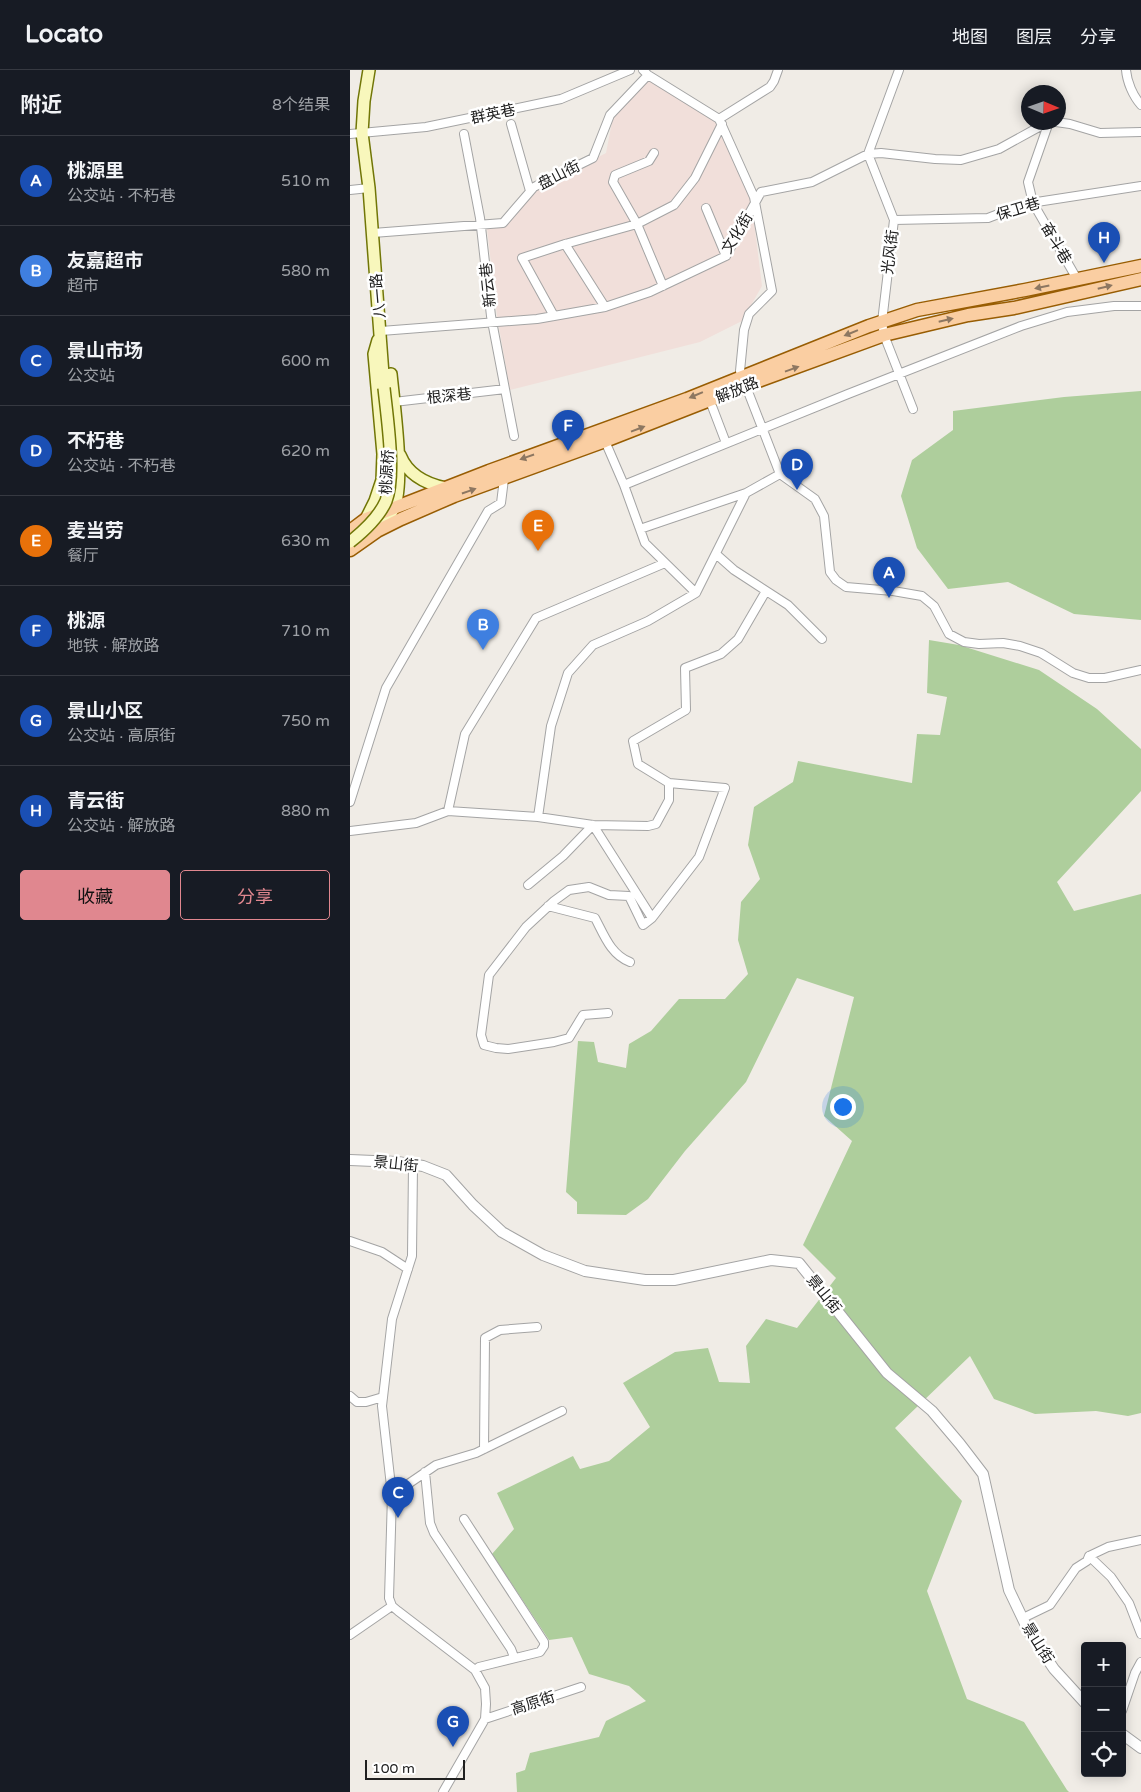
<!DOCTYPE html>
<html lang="zh">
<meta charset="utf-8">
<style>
:root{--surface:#171b24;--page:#242831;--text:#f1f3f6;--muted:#9ea1a6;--line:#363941;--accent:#e0878f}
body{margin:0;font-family:"Varela Round","Noto Sans SC",sans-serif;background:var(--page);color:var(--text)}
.controls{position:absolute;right:15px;bottom:15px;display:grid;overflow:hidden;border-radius:5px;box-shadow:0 2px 12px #0003}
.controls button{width:45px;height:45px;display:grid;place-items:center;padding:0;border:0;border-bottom:1px solid var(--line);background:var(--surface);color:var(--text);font:25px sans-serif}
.compass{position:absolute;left:671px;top:15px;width:45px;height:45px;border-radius:50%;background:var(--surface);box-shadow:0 2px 12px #0003;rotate:92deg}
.scale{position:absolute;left:15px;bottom:12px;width:100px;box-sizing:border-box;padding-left:5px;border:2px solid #202020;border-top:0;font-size:14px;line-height:18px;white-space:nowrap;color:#202020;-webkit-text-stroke:4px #fff;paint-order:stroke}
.you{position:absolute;left:492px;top:1036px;width:18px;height:18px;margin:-12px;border:4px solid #fff;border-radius:50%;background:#1a73e8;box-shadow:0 0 0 8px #1a73e833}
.badge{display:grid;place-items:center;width:32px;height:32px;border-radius:50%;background:var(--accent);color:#fff;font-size:16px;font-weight:700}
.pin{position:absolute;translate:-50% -41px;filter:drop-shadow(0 1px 2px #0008)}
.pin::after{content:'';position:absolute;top:26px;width:18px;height:15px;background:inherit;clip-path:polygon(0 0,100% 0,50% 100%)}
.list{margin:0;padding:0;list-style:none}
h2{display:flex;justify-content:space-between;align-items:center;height:65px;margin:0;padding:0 20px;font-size:21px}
h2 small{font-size:16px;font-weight:400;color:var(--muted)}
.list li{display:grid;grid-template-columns:32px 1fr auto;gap:15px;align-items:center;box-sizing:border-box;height:90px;padding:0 20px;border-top:1px solid var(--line)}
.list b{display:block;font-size:19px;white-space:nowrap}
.list p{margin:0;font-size:16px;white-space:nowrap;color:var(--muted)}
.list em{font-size:16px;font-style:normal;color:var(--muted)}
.actions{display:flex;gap:10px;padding:15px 20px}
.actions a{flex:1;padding:11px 0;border:1px solid var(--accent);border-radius:5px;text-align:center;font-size:18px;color:var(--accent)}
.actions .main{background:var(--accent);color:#111}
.icon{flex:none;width:28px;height:28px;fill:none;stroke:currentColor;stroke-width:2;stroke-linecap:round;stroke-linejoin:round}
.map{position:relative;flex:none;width:791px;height:1722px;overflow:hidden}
header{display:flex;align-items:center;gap:30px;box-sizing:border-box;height:70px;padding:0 25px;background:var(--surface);border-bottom:1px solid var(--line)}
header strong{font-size:24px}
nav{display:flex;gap:28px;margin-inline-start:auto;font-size:18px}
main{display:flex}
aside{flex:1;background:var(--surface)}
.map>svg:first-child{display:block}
.military{fill:#f1dfda}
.forest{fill:#aece9c}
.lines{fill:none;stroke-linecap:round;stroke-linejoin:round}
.minor-casing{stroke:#a4a4a4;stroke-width:10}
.tertiary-casing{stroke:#a4a4a4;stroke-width:12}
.secondary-casing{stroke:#717607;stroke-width:14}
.primary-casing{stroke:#985d03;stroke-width:15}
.minor{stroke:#fff;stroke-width:8}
.tertiary{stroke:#fff;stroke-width:10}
.secondary{stroke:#f8f7bc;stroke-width:11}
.primary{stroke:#facea2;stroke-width:12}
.secondary-bridge-casing{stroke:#717607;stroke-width:14;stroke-linecap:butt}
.secondary-bridge{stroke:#f8f7bc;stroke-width:11}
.oneway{fill:#8d7761}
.labels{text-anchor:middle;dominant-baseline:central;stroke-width:5;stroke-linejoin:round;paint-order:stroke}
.street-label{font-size:15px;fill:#202020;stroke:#fff}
</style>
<header>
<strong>Locato</strong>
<nav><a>地图</a><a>图层</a><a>分享</a></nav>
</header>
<main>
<aside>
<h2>附近<small>8个结果</small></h2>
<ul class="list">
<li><span class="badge" style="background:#1a4fb4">A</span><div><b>桃源里</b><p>公交站 · 不朽巷</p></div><em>510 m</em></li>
<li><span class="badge" style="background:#3f7fe0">B</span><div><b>友嘉超市</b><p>超市</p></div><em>580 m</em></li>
<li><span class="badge" style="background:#1a4fb4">C</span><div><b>景山市场</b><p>公交站</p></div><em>600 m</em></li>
<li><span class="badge" style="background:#1a4fb4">D</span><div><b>不朽巷</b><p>公交站 · 不朽巷</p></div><em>620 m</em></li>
<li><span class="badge" style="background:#e8710a">E</span><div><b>麦当劳</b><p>餐厅</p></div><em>630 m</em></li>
<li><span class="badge" style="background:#1a4fb4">F</span><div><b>桃源</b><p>地铁 · 解放路</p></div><em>710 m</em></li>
<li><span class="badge" style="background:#1a4fb4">G</span><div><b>景山小区</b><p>公交站 · 高原街</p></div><em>750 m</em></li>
<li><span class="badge" style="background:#1a4fb4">H</span><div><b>青云街</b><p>公交站 · 解放路</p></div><em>880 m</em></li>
</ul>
<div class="actions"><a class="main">收藏</a><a>分享</a></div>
</aside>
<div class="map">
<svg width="791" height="1722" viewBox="0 0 791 1722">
<rect width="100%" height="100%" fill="#f0ece6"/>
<path class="military" d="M297 7 365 50 401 127 412 216 392 251 350 272 160 320 147 246 137 158 143 156 185 120 256 83 263 47Z"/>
<path class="forest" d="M791 321V550L724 544 658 512 598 519 567 478 551 426 562 390 603 360V341L714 327Z
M579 570 609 575 689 600 747 639 791 679V721L707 812 724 841 791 824V1343L778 1346 746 1341 685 1344 644 1329 620 1286 545 1358 612 1431 577 1521 617 1629 674 1652 717 1720 719 1722H167L166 1703 175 1700 180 1683 249 1667 256 1651 296 1631 279 1616 239 1604 222 1567 199 1570 142 1484 164 1459 147 1423 223 1386 230 1399 259 1391 300 1357 273 1313 325 1282 358 1278 369 1312 400 1313 396 1276 416 1249 447 1258 486 1208 453 1175 502 1071 474 1046 504 927 447 908 396 1012 335 1081 298 1129 276 1145 227 1144V1132L216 1122 228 971 244 972 248 992 276 998 279 974 301 961 329 929H375L398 904 388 870 391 832 410 809 398 775 404 737 443 712 448 691 562 713 567 664 590 665 597 627 577 623Z"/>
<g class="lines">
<defs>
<path id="minor" d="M549 0 518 84 544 150 532 252 534 265 563 339
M776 0C777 12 783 26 791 35
M298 5 369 49 404 127 422 221 399 244 394 260 390 301 430 404 465 429 474 446 480 502 486 510 496 517 543 521 572 526 584 536 599 564 614 572 629 574 653 573 670 576 691 583 723 603 739 608H755L791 600
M369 49 420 17 424 11 428 0
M699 52 678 112 683 133 727 209
M706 52 720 54 750 63 791 62
M161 54 180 121
M0 64 76 57 211 29 280 0
M114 64 130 148 141 246 164 366
M304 83 299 91 265 105 263 112 287 154 313 216
M0 120 19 118
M356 138 376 186
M544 150 638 148 674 134 791 116
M23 163 153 153 184 117 243 88 260 45 298 5 293 0
M215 174 255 237
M204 246 172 188 215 174 287 154 324 135 345 108 372 54
M31 261 187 249 255 237 300 222 376 186 411 122 462 112 518 84 531 83 585 89 611 90 649 79 698 52
M360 331 376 373
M44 332 155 319
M274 415 498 324 671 256 717 242 764 236H791
M290 459 396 423
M366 484 384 500 438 535 472 569
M346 523 396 423 430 404
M0 732 36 618 138 441 151 433 154 409
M98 741 188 747 243 755 298 756 306 754 319 730V713
M188 747 201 656 218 603 243 575 298 551 346 523 295 473 274 415 255 371
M0 761 66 753 98 741 115 664 186 548 315 493
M178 815 213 786 243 755 302 848 349 787 375 718 319 713 288 694 283 671 336 640 335 598 371 584 388 569 416 521
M198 836 245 848C254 865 261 885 280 892
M258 943 233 945 219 968 204 972 158 979 146 978 134 975 131 965 139 905 176 857 204 831 219 820 239 817 259 825 279 826 293 855 302 848
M63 1095 62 1186 42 1249 32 1336 42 1425 39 1528 42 1536 48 1541 125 1600 135 1618 136 1634 135 1649 93 1722
M0 1171 32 1182 58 1199
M0 1326 7 1332H16L33 1327
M134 1379 135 1268 150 1260 187 1257
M75 1402 80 1453 84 1463 161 1579 164 1587
M42 1425 86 1395 126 1383 212 1341
M114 1449 194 1572V1576L190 1582 129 1597 125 1600
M739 1486 761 1507 779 1533 791 1564
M673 1548 700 1535 726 1498 737 1491 739 1486 758 1477 791 1470
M0 1565 42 1536
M772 1641 785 1603 791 1592
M135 1649 231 1617"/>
<path id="tertiary" d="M0 1090 47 1092 73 1096 96 1105 123 1135 152 1162 193 1185 235 1201 295 1210H324L421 1190 449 1193 537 1303 582 1341 610 1374 633 1404 659 1520 679 1562 704 1599 735 1633
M772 1664 791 1678"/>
<path id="secondary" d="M19 0 14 31 12 63 19 118 34 318
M50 385C58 405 76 414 96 418
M16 449 25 431 32 410 33 384 24 284 28 270
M28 459C34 453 40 446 44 438 55 411 44 335 41 304"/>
<path id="primary" d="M0 461 16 449 44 438 139 401 337 329 519 256 567 240 675 220 791 196
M0 480 27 461 51 449 104 426 255 371 411 310 534 265 618 245 664 238 791 209"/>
</defs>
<use href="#minor" class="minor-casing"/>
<use href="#tertiary" class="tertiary-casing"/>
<use href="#secondary" class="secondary-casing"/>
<use href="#primary" class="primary-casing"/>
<use href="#minor" class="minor"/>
<use href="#tertiary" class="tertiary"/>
<use href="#secondary" class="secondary"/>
<use href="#primary" class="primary"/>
<defs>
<path id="secondary-bridge" d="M0 472C14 461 29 447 36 431 46 405 37 347 34 318"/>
</defs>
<use href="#secondary-bridge" class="secondary-bridge-casing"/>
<use href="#secondary-bridge" class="secondary-bridge"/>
</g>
<defs><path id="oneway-solid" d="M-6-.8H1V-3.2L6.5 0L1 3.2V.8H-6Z" transform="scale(1.25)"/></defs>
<g class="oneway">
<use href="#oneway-solid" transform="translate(692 217) rotate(168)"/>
<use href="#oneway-solid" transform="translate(755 217) rotate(-14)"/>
<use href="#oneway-solid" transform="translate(596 250) rotate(-13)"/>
<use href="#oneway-solid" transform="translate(501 263) rotate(158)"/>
<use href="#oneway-solid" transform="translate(442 299) rotate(-20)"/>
<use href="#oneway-solid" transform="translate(346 325) rotate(157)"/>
<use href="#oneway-solid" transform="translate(288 359) rotate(-21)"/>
<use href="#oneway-solid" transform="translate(177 387) rotate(161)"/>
<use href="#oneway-solid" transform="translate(119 421) rotate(-19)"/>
</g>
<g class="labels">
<g class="street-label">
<text transform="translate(143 44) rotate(-12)">群英巷</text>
<text transform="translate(209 105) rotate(-27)">盘山街</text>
<text transform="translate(668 139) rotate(-17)">保卫巷</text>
<text transform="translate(387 163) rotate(-59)">文化街</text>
<text transform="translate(706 173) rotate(60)">奋斗巷</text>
<text transform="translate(540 182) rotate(-83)">光风街</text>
<text transform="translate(138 215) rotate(-96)">新云巷</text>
<text transform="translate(28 226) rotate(-95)">八一路</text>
<text transform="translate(387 320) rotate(-22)">解放路</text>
<text transform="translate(99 326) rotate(-6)">根深巷</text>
<text transform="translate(37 402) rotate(-87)">桃源桥</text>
<text transform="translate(46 1094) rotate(6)">景山街</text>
<text transform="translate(474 1224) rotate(51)">景山街</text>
<text transform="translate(688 1573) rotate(58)">景山街</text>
<text transform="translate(183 1633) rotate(-18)">高原街</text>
</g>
</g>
</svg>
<div class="controls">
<button>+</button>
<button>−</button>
<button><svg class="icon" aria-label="locate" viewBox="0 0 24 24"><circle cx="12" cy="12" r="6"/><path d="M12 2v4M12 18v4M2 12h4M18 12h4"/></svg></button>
</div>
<svg class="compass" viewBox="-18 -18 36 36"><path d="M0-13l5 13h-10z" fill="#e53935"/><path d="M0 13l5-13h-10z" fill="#9ea1a6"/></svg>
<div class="scale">100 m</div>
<div class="you"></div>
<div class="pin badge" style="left:539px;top:528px;background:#1a4fb4">A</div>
<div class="pin badge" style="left:133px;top:580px;background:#3f7fe0">B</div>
<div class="pin badge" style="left:48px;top:1448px;background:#1a4fb4">C</div>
<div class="pin badge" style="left:447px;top:420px;background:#1a4fb4">D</div>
<div class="pin badge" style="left:188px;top:481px;background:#e8710a">E</div>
<div class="pin badge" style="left:218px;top:381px;background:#1a4fb4">F</div>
<div class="pin badge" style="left:103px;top:1677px;background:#1a4fb4">G</div>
<div class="pin badge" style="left:754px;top:193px;background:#1a4fb4">H</div>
</div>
</main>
